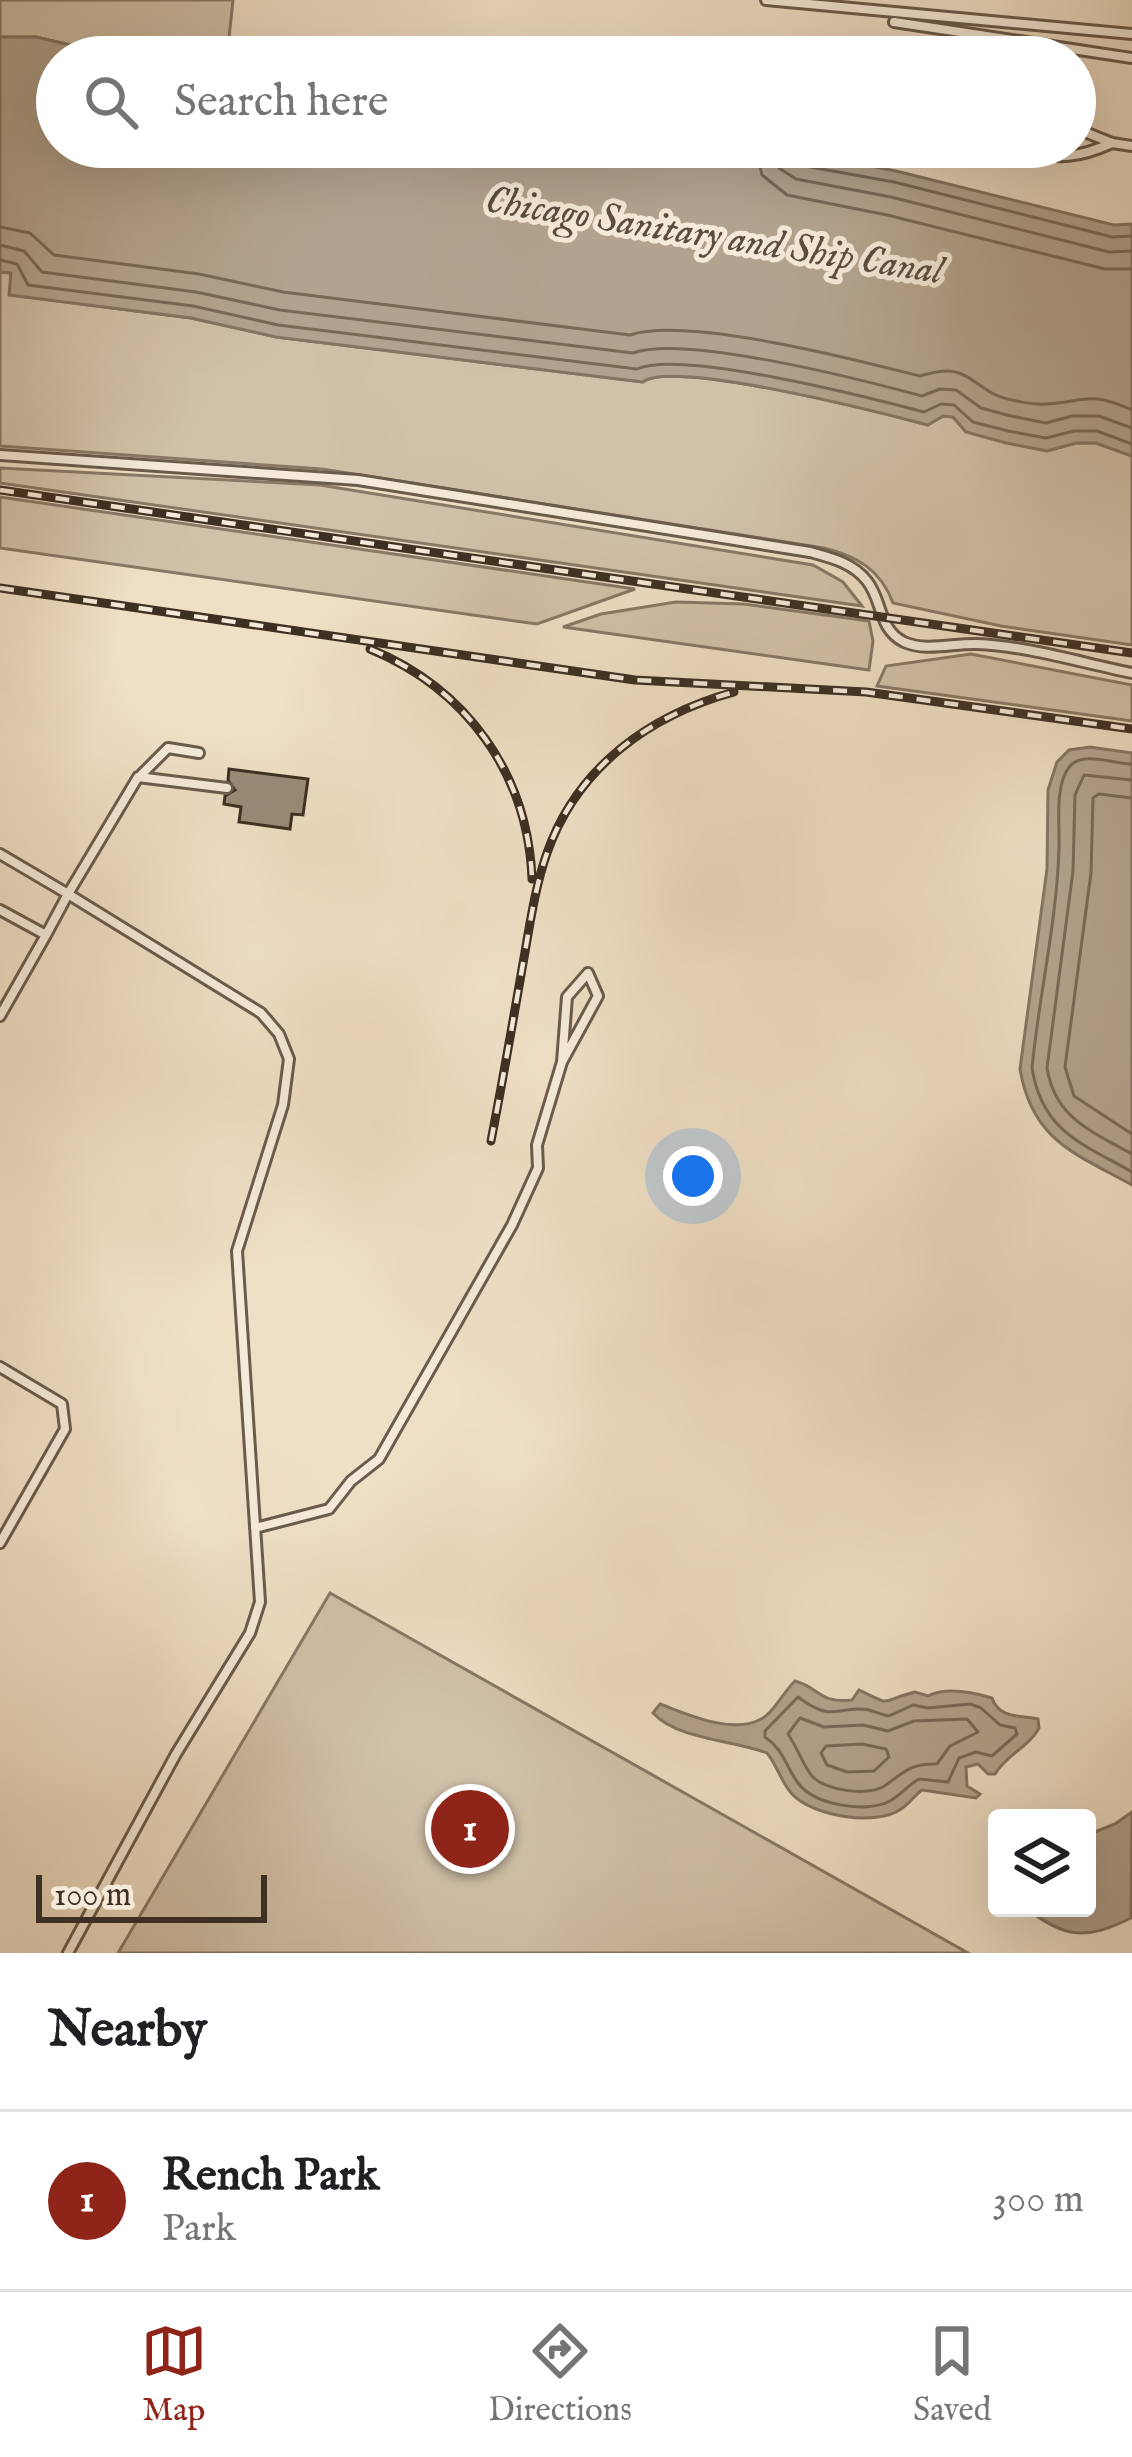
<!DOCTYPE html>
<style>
:root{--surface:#fff;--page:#f6f6f6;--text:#202124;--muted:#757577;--line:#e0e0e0;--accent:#8f2418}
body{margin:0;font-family:"IM FELL English",serif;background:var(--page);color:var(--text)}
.controls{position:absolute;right:36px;bottom:36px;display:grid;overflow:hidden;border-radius:12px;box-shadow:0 12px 48px #0002}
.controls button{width:108px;height:108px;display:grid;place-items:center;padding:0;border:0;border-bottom:3px solid var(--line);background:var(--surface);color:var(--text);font:60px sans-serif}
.scale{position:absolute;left:36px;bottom:30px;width:231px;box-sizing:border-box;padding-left:12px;border:6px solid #3e2f23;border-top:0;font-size:33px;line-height:42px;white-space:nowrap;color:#3e2f23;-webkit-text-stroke:9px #f5ead9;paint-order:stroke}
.you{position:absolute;left:693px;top:1176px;width:42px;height:42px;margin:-30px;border:9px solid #fff;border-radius:50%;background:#1a73e8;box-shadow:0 0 0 18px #1a73e833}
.badge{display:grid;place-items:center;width:78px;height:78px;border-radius:50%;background:var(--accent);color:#fff;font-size:39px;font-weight:700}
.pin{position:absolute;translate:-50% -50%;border:6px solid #fff;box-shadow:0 3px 12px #0006}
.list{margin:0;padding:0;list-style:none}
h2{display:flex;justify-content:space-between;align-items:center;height:156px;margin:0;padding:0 48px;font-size:51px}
h2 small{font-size:39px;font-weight:400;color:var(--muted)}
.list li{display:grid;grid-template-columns:78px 1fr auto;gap:36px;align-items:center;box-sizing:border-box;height:180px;padding:0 48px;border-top:3px solid var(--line)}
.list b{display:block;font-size:45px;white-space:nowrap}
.list p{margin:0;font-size:39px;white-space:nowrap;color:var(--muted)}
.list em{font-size:39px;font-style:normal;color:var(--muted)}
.icon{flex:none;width:66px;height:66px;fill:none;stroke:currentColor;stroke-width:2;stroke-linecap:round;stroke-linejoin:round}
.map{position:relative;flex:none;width:1132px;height:1953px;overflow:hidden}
.search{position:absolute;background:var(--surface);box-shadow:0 12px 48px #0002;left:36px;right:36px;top:36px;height:132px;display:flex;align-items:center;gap:30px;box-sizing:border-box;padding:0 42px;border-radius:66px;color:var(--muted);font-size:45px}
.sheet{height:336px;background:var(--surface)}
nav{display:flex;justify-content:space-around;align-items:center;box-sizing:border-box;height:168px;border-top:3px solid var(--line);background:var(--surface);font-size:33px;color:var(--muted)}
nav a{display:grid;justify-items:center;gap:6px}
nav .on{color:var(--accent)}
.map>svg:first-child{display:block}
.green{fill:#d1c1a9;stroke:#887866;stroke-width:3}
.water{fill:#b3a38e;stroke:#847563;stroke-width:3}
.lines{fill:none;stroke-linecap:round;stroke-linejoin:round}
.shore{stroke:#786958;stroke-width:3}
.building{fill:#9a8b77;stroke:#3e2f23;stroke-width:3}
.lane-casing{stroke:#6a5b4c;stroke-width:14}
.lane{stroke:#f5ead9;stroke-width:8}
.rail-casing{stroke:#3e2f23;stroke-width:9}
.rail{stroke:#f5ead9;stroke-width:4.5;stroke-dasharray:14;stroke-linecap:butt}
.labels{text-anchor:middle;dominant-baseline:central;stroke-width:10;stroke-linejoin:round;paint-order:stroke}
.water-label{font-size:39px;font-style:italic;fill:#5b4c3e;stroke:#f5ead9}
</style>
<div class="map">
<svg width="1132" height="1953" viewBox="0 0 1132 1953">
<rect width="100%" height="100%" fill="#efdfc5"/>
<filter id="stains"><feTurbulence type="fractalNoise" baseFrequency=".00167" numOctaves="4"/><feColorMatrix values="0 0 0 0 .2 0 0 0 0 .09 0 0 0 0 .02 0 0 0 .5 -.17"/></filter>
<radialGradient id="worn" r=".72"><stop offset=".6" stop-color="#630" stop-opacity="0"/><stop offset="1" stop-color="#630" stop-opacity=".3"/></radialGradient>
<path class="green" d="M0 0H233L227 57H122L36 37H0Z
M0 272 11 273 10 295 191 318 276 337 642 382C673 359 882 413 928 425L943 416 953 417 966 432 1047 451 1076 443H1096L1132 456V645L1001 626 893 603C881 570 857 556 824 548L322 469 0 446Z
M0 468 320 485 813 565 843 582 862 606 0 483Z
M0 497 635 589 537 624 0 548Z
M676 602 744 604 869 621 873 641 869 670 563 627 601 614Z
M971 654 1132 685V721L877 686 886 666Z
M330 1593 968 1953H118Z"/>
<path class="water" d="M0 37H36L122 57H57V147H616L625 150 633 147H770L896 171 1114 225 1132 224V456L1096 443H1076L1047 451 1006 443 966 432 953 417 943 416 928 425C883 413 673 359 643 382L276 337 191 318 9 295 11 273 0 272Z
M1090 747 1132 753V1185C1074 1153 1032 1140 1020 1069L1047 869 1048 790 1057 762 1069 750Z
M795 1681C820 1688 820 1704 852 1700L859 1690C896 1708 878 1701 915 1692L928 1696C946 1687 972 1692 992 1698 999 1719 1020 1715 1038 1719L1039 1728C1028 1748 1007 1754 995 1774H988L978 1764 966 1767 967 1786 980 1794 976 1798 922 1790C914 1796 909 1804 901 1809 876 1827 812 1816 792 1794 781 1782 777 1765 767 1753 734 1740 678 1740 653 1713L660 1704C687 1714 734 1736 763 1718 775 1711 784 1691 795 1681Z
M1132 1812 1131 1918C1086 1940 1066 1939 1026 1908H1087V1835L1115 1824Z"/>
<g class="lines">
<path class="shore" d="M755 147 762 175 787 195 887 215 1105 269H1132
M773 147 779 168 796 179 891 197 1109 252 1132 251
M788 147 790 158 799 165 894 182 1112 237 1132 236
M0 227 30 233 54 255 199 274 283 292 630 335C687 316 857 360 920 376 958 365 961 373 990 392 1003 400 1033 405 1047 404 1088 401 1089 391 1132 410
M0 245 24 251 42 272 196 292 280 310 633 353C684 334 863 380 922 396L940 389 956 390 981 408 1011 416 1046 423 1072 416H1099L1132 428
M0 260 17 264 28 285 193 306 278 325 637 369C680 349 871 398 924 412L941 404 954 405 973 422 1008 431 1046 438 1074 431H1097L1132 444
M1132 764C1115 764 1083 751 1070 766 1054 785 1060 824 1059 848 1057 921 1039 995 1032 1068 1042 1131 1081 1143 1132 1172
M1132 780 1084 775 1075 795 1073 871 1047 1068C1055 1118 1091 1131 1132 1154
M1132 798 1099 794 1093 798 1091 873 1065 1067 1074 1096 1132 1134
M798 1697C835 1725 838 1704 869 1710 876 1712 882 1715 889 1716L913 1705 928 1708 970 1704 981 1708 1000 1725 1015 1728 1017 1734 992 1756 976 1752 959 1758 948 1782 919 1779C908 1785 900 1796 888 1802 865 1813 814 1805 798 1783 785 1765 784 1750 765 1737V1731Z
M800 1718 824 1727 863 1725 888 1731 914 1721 967 1719 978 1732 950 1746 937 1764C912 1763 905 1771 886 1785 870 1797 825 1791 812 1776 803 1765 797 1747 788 1734Z
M862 1744 886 1749 889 1757 874 1771 847 1772 827 1765 821 1753 826 1746Z"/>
</g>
<path class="building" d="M229 769 308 779 303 815 292 814 290 829 239 822 241 807 224 804 225 796 235 790 228 780Z"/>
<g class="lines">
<defs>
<path id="lane" d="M766 0 1132 34
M894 22 1132 58
M1075 128 1112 143 1132 146
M1025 147C1054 163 1083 156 1112 143
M0 455 358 480 810 552C832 558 853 563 867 581 883 601 878 629 904 642 926 652 954 643 977 644 1028 646 1082 663 1132 673
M140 776 168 748 199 753
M0 854 68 894 46 935
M0 910 46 935 0 1016
M0 1367 62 1404 65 1429 0 1543
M255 1528 329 1509 351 1481 379 1459 512 1225 538 1168 537 1145 562 1062 598 996 588 973 567 997 562 1062
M68 1953 176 1754 250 1633 260 1602 237 1251 283 1105 289 1059 279 1034 261 1013 68 894 138 777 227 788"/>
</defs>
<use href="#lane" class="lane-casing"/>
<use href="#lane" class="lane"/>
<defs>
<path id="rail" d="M0 490 1132 653
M0 588 635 680 866 692 1132 729
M370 649C467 689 528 774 532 879
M491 1141C502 1084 512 1027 522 969 529 931 534 890 547 853 577 767 650 715 734 692"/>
</defs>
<use href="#rail" class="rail-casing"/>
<use href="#rail" class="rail"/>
</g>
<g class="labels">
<g class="water-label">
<text transform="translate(714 237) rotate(9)">Chicago Sanitary and Ship Canal</text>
</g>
</g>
<rect width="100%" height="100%" filter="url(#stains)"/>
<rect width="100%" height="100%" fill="url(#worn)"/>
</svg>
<div class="controls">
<button><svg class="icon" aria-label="layers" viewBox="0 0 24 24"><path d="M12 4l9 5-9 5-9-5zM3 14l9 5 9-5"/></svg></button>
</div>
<div class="scale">100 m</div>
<div class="you"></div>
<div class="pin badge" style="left:470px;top:1829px">1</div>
<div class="search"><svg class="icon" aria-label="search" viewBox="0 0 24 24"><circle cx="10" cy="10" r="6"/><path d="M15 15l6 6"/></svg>Search here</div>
</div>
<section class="sheet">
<h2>Nearby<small></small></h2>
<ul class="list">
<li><span class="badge">1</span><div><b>Rench Park</b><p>Park</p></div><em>300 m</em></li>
</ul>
</section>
<nav>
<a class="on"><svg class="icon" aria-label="map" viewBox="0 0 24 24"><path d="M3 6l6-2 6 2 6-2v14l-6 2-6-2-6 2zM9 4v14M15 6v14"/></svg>Map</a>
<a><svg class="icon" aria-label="directions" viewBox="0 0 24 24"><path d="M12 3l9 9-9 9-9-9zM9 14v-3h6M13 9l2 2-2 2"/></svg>Directions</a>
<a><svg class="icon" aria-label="saved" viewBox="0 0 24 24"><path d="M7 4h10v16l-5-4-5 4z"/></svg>Saved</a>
</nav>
